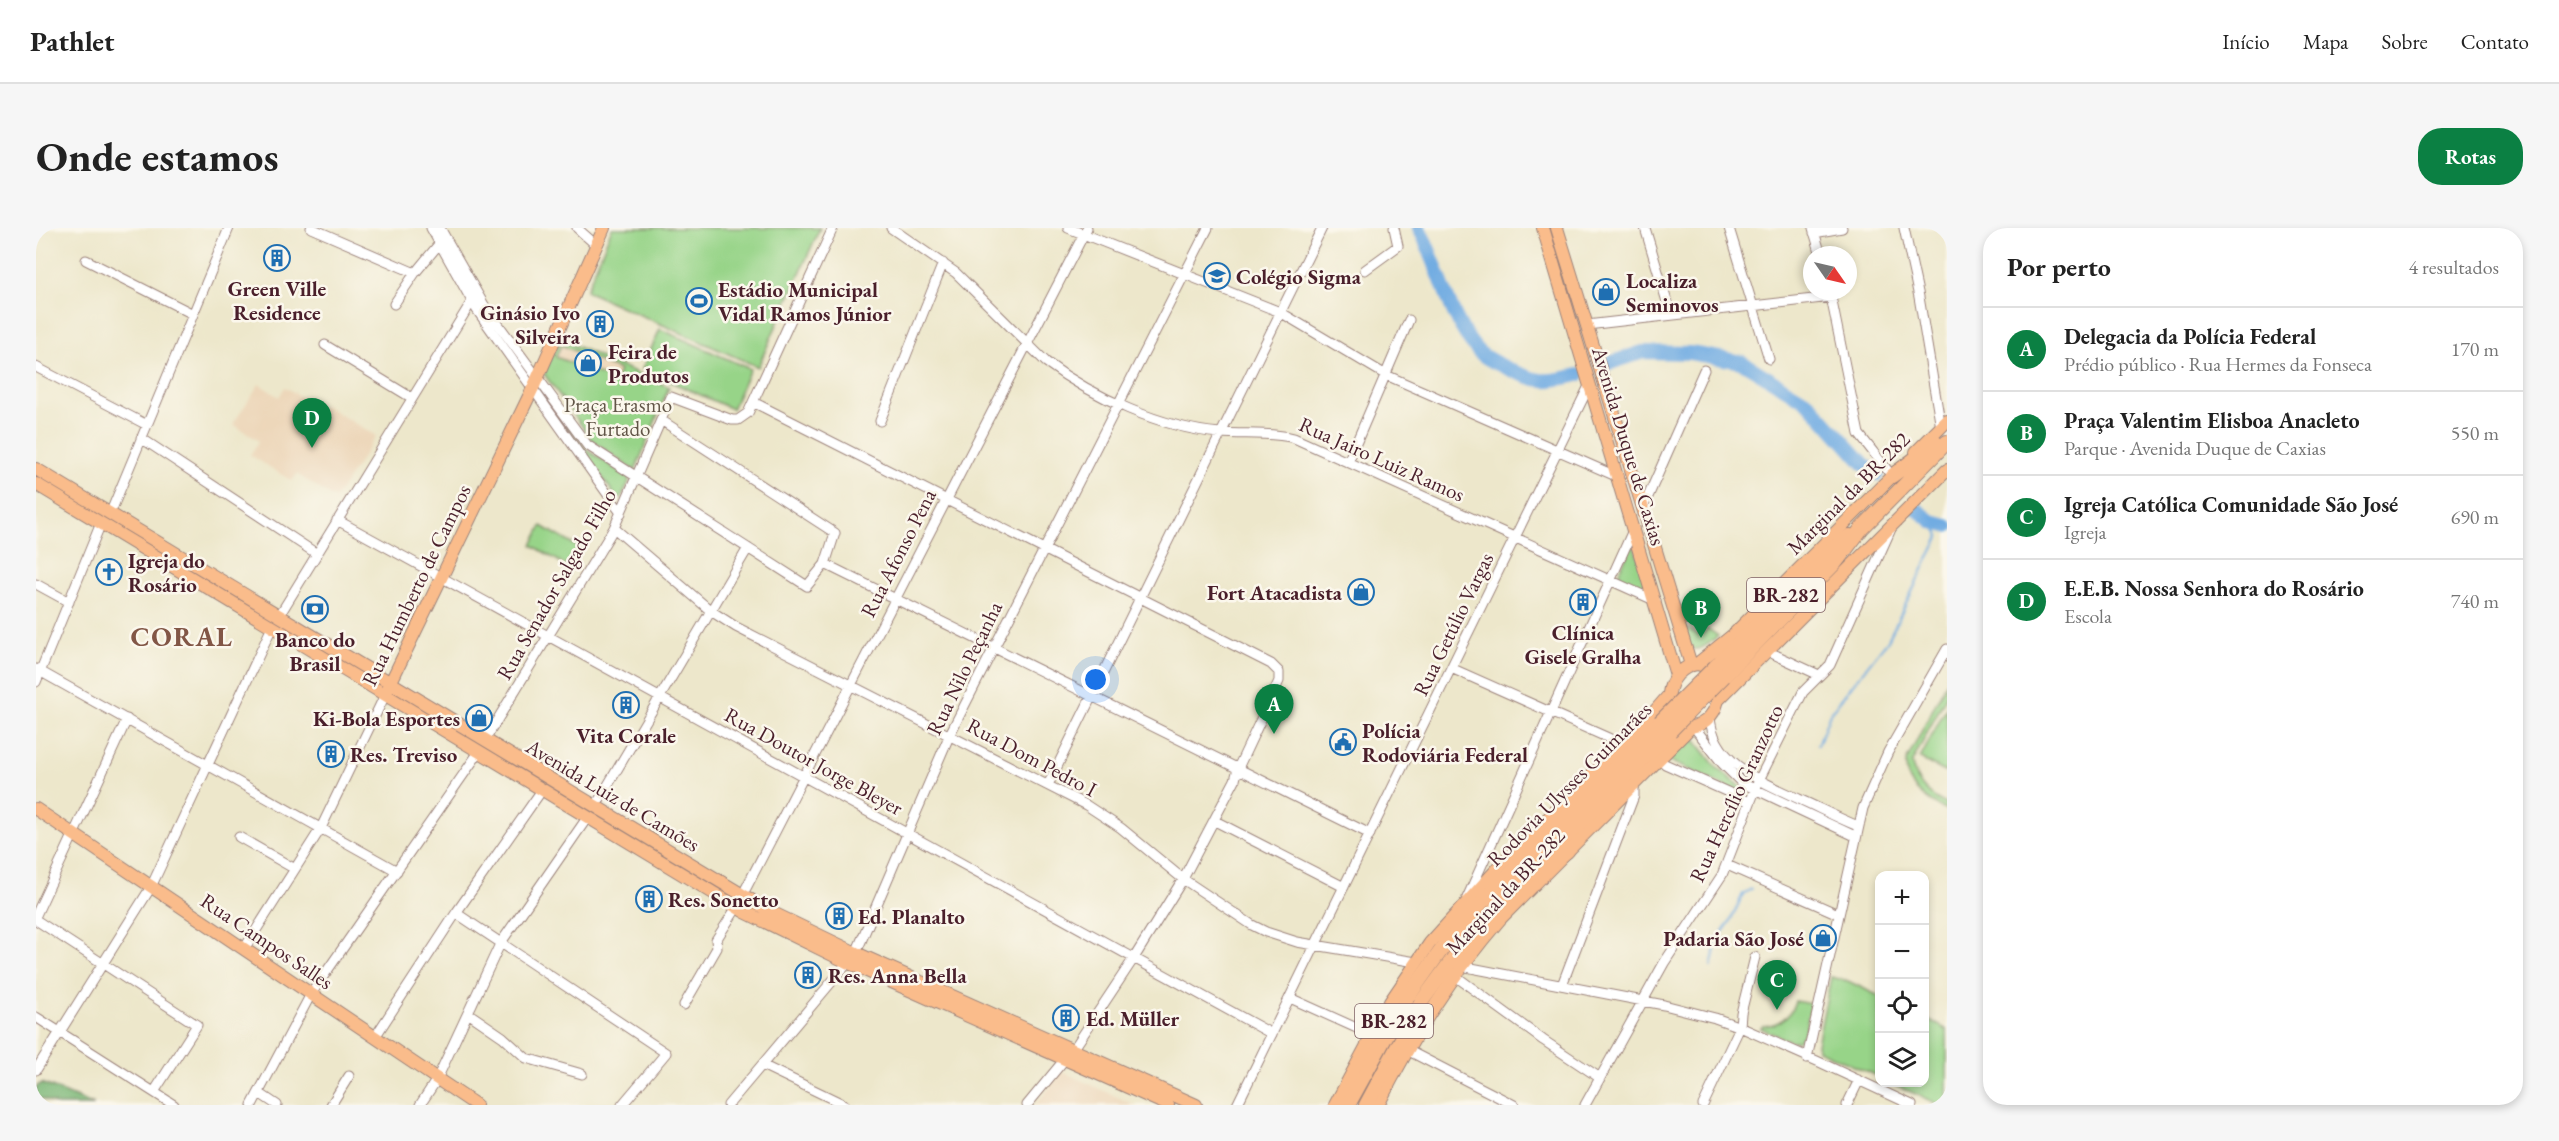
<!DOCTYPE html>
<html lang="pt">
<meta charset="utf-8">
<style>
:root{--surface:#fff;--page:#f6f6f6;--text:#222;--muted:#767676;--line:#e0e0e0;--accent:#0b8043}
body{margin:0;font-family:"EB Garamond",serif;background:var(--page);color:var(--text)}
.controls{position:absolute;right:18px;bottom:18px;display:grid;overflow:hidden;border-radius:12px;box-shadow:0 3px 9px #0003}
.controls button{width:54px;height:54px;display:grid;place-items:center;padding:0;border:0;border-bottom:2px solid var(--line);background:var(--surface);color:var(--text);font:30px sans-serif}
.compass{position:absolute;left:1767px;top:18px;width:54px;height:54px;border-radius:50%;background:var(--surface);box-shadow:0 3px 9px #0003;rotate:124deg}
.you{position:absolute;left:1060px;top:452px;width:21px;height:21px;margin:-15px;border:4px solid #fff;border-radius:50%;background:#1a73e8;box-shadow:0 0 0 9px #1a73e833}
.badge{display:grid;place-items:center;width:39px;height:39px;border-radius:50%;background:var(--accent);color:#fff;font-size:20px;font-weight:700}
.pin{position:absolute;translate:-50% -50px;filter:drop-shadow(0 2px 3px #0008)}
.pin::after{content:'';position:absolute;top:32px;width:21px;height:18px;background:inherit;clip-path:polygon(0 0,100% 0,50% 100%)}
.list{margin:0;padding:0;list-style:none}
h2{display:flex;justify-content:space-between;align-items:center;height:78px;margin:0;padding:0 24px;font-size:26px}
h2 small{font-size:20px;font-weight:400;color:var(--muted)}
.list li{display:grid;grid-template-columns:39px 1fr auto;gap:18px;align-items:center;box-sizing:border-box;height:84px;padding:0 24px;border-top:2px solid var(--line)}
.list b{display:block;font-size:22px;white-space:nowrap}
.list p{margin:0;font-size:20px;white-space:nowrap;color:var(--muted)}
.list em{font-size:20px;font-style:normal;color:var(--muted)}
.icon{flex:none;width:33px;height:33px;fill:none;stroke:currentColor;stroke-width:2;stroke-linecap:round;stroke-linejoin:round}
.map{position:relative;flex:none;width:1911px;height:877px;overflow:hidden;border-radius:24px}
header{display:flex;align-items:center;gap:36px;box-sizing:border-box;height:84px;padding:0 30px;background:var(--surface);border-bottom:2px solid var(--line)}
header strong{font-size:28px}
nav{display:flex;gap:33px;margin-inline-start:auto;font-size:21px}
.intro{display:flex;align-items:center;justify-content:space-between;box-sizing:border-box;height:144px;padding:0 36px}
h1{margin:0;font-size:42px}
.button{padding:15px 27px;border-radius:24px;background:var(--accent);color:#fff;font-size:21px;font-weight:700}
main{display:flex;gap:36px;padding:0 36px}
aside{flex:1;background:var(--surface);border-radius:24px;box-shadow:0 3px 9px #0003}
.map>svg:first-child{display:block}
.built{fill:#edd7ba}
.green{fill:#97d488;stroke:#707a5a;stroke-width:1.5;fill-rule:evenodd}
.forest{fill:#79b674;stroke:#626a50;stroke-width:1.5}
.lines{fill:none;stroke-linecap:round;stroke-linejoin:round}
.stream{stroke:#71ace2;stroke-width:2}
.river{stroke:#71ace2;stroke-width:14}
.minor-casing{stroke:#9c837b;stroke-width:11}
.major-casing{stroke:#9c837b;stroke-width:14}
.highway-casing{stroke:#9c837b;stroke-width:16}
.minor{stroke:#fff;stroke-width:9}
.major{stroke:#fabc8b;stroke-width:12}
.highway{stroke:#fabc8b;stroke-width:14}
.highway-bridge-casing{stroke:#9c837b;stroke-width:16;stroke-linecap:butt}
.highway-bridge{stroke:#fabc8b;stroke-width:14}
.labels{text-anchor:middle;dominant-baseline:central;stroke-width:5;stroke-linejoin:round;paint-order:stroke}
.shield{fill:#fbf7ec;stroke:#7f6065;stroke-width:1.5}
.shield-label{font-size:20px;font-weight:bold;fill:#4a1f2b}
.poi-label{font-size:21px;font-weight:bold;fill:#4a1f2b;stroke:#fbf7ec;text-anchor:start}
.park-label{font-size:21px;fill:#615547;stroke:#fbf7ec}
.street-label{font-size:21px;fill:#4a1f2b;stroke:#fbf7ec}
.district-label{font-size:27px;font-weight:bold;letter-spacing:1.5px;fill:#825646;stroke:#fbf7ec}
</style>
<header>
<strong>Pathlet</strong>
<nav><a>Início</a><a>Mapa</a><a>Sobre</a><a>Contato</a></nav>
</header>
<div class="intro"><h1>Onde estamos</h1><a class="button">Rotas</a></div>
<main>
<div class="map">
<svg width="1911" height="877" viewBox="0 0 1911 877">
<rect width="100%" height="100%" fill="#fbf7ec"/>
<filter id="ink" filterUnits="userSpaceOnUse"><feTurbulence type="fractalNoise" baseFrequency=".0167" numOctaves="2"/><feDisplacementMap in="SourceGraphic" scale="12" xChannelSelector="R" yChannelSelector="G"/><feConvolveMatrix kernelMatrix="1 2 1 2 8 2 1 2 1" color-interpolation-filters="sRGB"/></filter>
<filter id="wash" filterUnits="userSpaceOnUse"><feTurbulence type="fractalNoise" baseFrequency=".008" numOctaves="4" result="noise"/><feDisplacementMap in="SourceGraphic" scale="24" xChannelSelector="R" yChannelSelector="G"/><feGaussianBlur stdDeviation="1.35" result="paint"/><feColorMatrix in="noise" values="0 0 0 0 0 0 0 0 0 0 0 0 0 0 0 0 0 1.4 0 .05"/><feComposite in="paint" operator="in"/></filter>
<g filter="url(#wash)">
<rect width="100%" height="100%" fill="#ede7cb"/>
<path class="built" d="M525 117 584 142 579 154 520 129Z
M223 156 243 169 249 159 284 181 288 177 340 208 299 271 261 246 256 253 214 227 223 213 197 196Z
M1029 845 1099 877H999L1025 846Z"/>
<path class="green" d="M576 0H784L722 139 550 63Z
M624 101 714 141 696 181 606 141Z
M524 111 633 159 599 243 556 212 508 146ZM525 117 583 142 579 153 520 129Z
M504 157 551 222 592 249 593 254 585 270H581L501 160Z
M0 245 344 456 0 249Z
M506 298 545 321 534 340 496 317Z
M1597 314 1613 365 1581 349Z
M1647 399 1663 407 1669 404 1671 400 1682 408C1673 415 1665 424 1654 420Z
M1911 453V466L1876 535C1878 553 1894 570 1911 576V582C1897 577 1877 563 1872 548 1870 544 1870 538 1870 534Z
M1911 478V545L1884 531Z
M1659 512 1680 539 1705 559 1706 566 1629 531 1647 513Z
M1795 749 1812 753 1843 768V849L1782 822 1781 816Z
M1759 773 1775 776C1765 821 1767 820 1725 800L1727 798C1743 797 1754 789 1759 773Z
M1889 789 1911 802V877H1904L1855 855 1888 854Z"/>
<path class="forest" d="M6 855 58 877H21L0 869V859Z"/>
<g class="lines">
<path class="stream" d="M1782 517 1794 485 1852 412 1904 307 1897 294
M1675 739 1681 712 1694 694 1707 666 1715 661"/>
<path class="river" d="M1383 0C1404 39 1411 86 1440 121 1448 130 1460 135 1471 140 1501 155 1510 155 1542 147
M1574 135 1607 124 1654 125 1706 134 1773 175 1828 236 1842 246
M1878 279 1897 294 1911 298"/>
</g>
</g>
<g filter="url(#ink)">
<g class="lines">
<defs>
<path id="minor" d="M275 0 379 45
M395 0 441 82 585 285
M404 0 448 77 551 217 771 358 789 336 799 305 625 192
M541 0 560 17
M855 0 920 45 1010 134C1057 169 1125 200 1184 205 1209 207 1234 204 1258 210L1620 373
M1032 0 1244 84 1350 147 1582 249
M1609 0 1635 87
M1693 0 1733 131
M1777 0 1785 27
M1868 0 1883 69 1905 200
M1778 5 1806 0
M50 32 157 86
M1329 42 1362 18 1358 0
M1794 64 1823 206 1856 248
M358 76 379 45 403 16
M1551 97 1795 69
M289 117 376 170
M0 139 111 197
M719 175 1235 436 1243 444V453L1202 540 1199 552 1147 651 1098 730 1037 822
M844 193 907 35
M105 210 281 326
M1312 234 1373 92
M1607 280 1668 142
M74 286 193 0
M301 292 1236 806
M578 300 675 383 700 399 1050 577 1085 600 1147 651 1216 697 1230 704 1261 714 1380 734
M789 336 1334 606
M0 356 33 374
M243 388 436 73
M1731 423 1783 447
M1415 440 1586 516
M0 441 361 643
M0 454 65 295
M1674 488C1676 535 1727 554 1763 571 1783 580 1802 590 1822 598
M1658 499 1686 535 1706 555 1819 608
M449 512 578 300 635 169 696 192H702L712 185 797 0
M1629 536 1714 574
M1012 557 1286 0
M559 579 712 320
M1179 593 1308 659
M203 609 259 641
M1691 637 1802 686
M706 668 1051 0
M1431 670 1598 300
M420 685 630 825 586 877
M0 687 91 491
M0 692 161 797 118 864
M208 721 285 600 349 467
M1425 738 1628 777 1679 790 1704 799 1781 833 1876 877
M1418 747 1507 812 1564 850
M1526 757 1598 568V556
M1254 770 1336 807
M648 777 681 720 680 712 701 679
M432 785 467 809 490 830 546 846
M0 789 138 877
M339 809 420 685 506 562
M1371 822 1478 877
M1771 830 1827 580 1852 524 1911 421
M726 837 809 877
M0 842 115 659 236 399
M223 865 241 877
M216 877 275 766 443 524
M295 877 313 848
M384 877 401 851 464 716 551 590
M692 877 820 725 914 506 1172 0
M991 877 1029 831
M1201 877 1554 156
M1549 877 1628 735 1686 647 1723 552 1767 464 1794 437 1855 301
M1667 877 1704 799 1705 785 1719 729
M1811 877 1823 852"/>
<path id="major" d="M1507 0 1640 447
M1521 0 1655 437
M1880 224 1911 193
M0 241 735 684 820 725 1160 877
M0 256 709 684 813 735 1132 877
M1661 436 1697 407 1861 243
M1661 436C1694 443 1687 495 1655 499 1621 490 1628 441 1661 436Z
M352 460 497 160 568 0
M1683 471 1911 242
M0 581 440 877
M1299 877 1354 774 1394 715 1464 638 1613 490 1632 468
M1342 877C1378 807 1413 750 1465 690L1655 499"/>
<path id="highway" d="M1856 248 1900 215
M1679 439 1793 323 1814 308
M1688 448 1800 334 1826 300 1911 214
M1480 631 1498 605
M1511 637 1531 623
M1312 877 1371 770 1411 714 1446 674 1624 494
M1330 877 1386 773 1429 714 1460 680 1634 503"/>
</defs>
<use href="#minor" class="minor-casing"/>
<use href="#major" class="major-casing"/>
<use href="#highway" class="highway-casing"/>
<use href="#minor" class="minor"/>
<use href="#major" class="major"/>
<use href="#highway" class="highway"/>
<defs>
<path id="highway-bridge" d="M1624 494 1679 439
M1634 503 1688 448"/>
</defs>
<use href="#highway-bridge" class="highway-bridge-casing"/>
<use href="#highway-bridge" class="highway-bridge"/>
</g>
</g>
<defs>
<symbol id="building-ring" viewBox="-11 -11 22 22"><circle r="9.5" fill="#fbf7ec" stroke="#1f6fb2" stroke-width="1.5"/><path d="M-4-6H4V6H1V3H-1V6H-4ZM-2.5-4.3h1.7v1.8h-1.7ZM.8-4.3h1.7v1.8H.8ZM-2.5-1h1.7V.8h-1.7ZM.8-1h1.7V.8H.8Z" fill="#1f6fb2"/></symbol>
<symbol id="school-ring" viewBox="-11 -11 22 22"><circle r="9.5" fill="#fbf7ec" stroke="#1f6fb2" stroke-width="1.5"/><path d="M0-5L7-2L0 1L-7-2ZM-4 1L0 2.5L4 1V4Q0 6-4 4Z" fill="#1f6fb2"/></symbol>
<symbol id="shop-ring" viewBox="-11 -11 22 22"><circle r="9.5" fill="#fbf7ec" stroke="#1f6fb2" stroke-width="1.5"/><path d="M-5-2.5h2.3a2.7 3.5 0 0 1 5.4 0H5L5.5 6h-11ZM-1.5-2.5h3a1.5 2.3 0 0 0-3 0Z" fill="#1f6fb2"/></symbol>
<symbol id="stadium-ring" viewBox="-11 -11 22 22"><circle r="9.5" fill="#fbf7ec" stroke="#1f6fb2" stroke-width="1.5"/><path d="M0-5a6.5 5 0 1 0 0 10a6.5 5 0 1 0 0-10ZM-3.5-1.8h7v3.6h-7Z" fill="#1f6fb2"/></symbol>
<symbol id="church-ring" viewBox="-11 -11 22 22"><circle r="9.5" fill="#fbf7ec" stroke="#1f6fb2" stroke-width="1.5"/><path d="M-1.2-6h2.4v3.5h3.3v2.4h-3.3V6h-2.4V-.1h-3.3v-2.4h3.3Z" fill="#1f6fb2"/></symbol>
<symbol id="bank-ring" viewBox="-11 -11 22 22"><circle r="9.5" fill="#fbf7ec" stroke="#1f6fb2" stroke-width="1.5"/><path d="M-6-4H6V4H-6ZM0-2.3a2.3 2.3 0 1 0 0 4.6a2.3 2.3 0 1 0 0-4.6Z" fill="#1f6fb2"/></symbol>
<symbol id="civic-ring" viewBox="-11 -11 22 22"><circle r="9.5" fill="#fbf7ec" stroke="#1f6fb2" stroke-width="1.5"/><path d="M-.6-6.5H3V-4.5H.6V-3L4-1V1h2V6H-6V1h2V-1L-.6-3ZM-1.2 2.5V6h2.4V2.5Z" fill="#1f6fb2"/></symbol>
</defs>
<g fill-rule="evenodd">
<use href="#building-ring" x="226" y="15" width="30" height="30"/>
<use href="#school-ring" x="1166" y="33" width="30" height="30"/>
<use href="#shop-ring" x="1555" y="49" width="30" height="30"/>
<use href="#stadium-ring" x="648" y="58" width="30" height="30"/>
<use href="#building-ring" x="549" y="81" width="30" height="30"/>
<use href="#shop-ring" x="537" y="120" width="30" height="30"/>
<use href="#church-ring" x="58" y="329" width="30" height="30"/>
<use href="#shop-ring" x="1310" y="349" width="30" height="30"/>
<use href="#building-ring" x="1532" y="359" width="30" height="30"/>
<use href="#bank-ring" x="264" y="366" width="30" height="30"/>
<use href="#building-ring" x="575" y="462" width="30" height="30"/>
<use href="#shop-ring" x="428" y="475" width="30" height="30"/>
<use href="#civic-ring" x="1292" y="499" width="30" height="30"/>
<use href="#building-ring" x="280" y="511" width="30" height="30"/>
<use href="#building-ring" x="598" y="656" width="30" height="30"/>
<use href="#building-ring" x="788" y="673" width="30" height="30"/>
<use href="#shop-ring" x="1772" y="695" width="30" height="30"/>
<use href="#building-ring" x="757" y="732" width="30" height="30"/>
<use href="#building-ring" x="1015" y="775" width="30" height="30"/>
</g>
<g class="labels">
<g class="shield">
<rect x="1711" y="350" width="78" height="34" rx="4.5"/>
<rect x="1319" y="776" width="78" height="34" rx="4.5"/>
</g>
<g class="shield-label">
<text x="1750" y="367">BR-282</text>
<text x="1358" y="793">BR-282</text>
</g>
<g class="poi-label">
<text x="1200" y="48">Colégio Sigma</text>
<text x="1590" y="52">Localiza<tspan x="1590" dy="24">Seminovos</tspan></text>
<text x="241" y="60" text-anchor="middle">Green Ville<tspan x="241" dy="24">Residence</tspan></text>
<text x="682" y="61">Estádio Municipal<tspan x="682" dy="24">Vidal Ramos Júnior</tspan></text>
<text x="544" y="84" text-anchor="end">Ginásio Ivo<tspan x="544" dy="24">Silveira</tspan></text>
<text x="572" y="123">Feira de<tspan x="572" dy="24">Produtos</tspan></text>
<text x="92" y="332">Igreja do<tspan x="92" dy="24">Rosário</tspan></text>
<text x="1306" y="364" text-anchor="end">Fort Atacadista</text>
<text x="1547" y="404" text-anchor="middle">Clínica<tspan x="1547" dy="24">Gisele Gralha</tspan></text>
<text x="279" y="411" text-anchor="middle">Banco do<tspan x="279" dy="24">Brasil</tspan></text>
<text x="424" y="490" text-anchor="end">Ki-Bola Esportes</text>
<text x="1326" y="502">Polícia<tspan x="1326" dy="24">Rodoviária Federal</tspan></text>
<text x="590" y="507" text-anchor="middle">Vita Corale</text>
<text x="314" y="526">Res. Treviso</text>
<text x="632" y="671">Res. Sonetto</text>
<text x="822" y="688">Ed. Planalto</text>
<text x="1768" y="710" text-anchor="end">Padaria São José</text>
<text x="792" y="747">Res. Anna Bella</text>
<text x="1050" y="790">Ed. Müller</text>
</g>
<g class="park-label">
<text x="582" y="176">Praça Erasmo<tspan x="582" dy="24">Furtado</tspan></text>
</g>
<g class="street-label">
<text transform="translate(1593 218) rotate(73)">Avenida Duque de Caxias</text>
<text transform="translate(1346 231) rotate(24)">Rua Jairo Luiz Ramos</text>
<text transform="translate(1812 265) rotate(-45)">Marginal da BR-282</text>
<text transform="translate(862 325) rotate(-63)">Rua Afonso Pena</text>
<text transform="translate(520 356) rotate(-60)">Rua Senador Salgado Filho</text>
<text transform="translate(380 357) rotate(-64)">Rua Humberto de Campos</text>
<text transform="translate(1417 396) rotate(-64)">Rua Getúlio Vargas</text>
<text transform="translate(928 440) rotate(-64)">Rua Nilo Peçanha</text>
<text transform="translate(996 529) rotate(28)">Rua Dom Pedro I</text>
<text transform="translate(778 533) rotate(29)">Rua Doutor Jorge Bleyer</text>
<text transform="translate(1533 556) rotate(-45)">Rodovia Ulysses Guimarães</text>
<text transform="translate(1700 565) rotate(-65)">Rua Hercílio Granzotto</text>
<text transform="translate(577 567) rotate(31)">Avenida Luiz de Camões</text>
<text transform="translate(1469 663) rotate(-47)">Marginal da BR-282</text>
<text transform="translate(231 713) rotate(34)">Rua Campos Salles</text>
</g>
<g class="district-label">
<text x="146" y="408">CORAL</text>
</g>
</g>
</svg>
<div class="controls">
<button>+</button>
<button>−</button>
<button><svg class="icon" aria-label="locate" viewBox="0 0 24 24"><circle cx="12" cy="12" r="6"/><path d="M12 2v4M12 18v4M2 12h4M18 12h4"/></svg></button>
<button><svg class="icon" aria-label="layers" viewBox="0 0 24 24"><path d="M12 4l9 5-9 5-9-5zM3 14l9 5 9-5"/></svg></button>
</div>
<svg class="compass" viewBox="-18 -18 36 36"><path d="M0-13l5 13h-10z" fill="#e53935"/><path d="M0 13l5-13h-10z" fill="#767676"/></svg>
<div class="you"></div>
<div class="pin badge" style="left:1238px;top:506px">A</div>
<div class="pin badge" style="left:1665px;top:410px">B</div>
<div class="pin badge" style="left:1741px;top:782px">C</div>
<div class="pin badge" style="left:276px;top:220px">D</div>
</div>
<aside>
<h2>Por perto<small>4 resultados</small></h2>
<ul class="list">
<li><span class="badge">A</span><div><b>Delegacia da Polícia Federal</b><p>Prédio público · Rua Hermes da Fonseca</p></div><em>170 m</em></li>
<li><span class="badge">B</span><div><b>Praça Valentim Elisboa Anacleto</b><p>Parque · Avenida Duque de Caxias</p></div><em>550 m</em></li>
<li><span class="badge">C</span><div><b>Igreja Católica Comunidade São José</b><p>Igreja</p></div><em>690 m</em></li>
<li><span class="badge">D</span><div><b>E.E.B. Nossa Senhora do Rosário</b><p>Escola</p></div><em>740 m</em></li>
</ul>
</aside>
</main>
